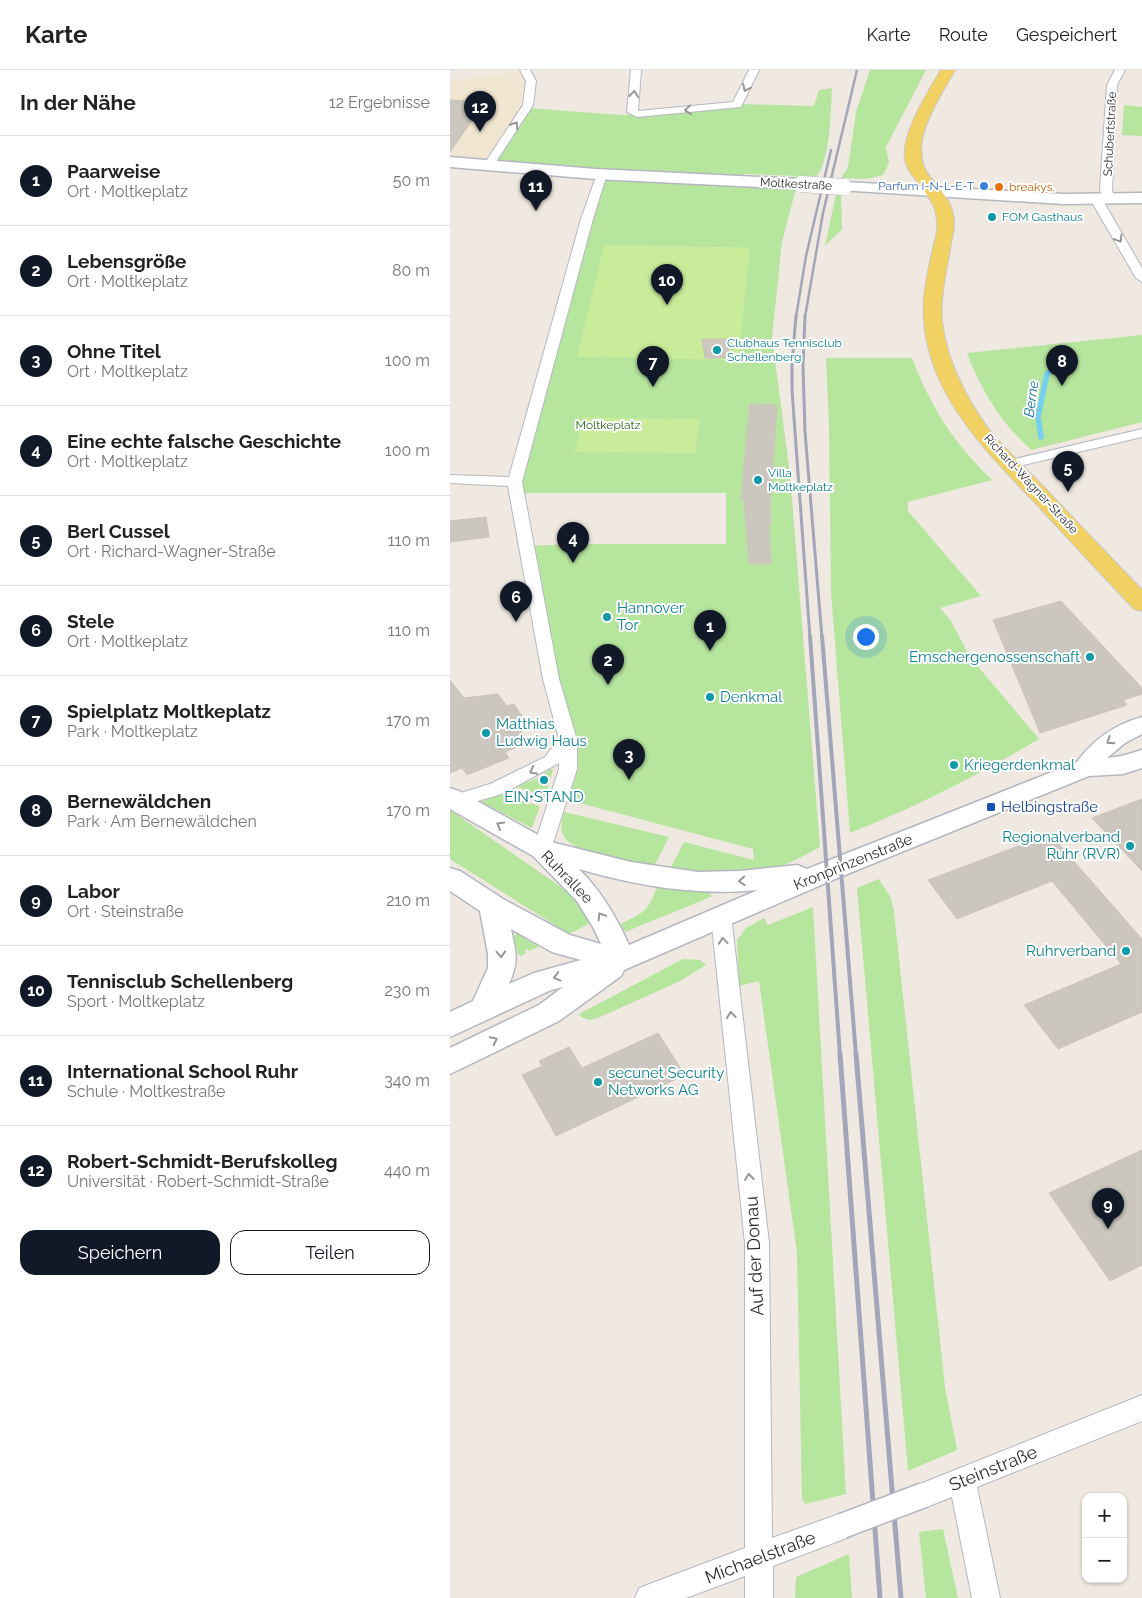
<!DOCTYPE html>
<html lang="de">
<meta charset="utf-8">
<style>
:root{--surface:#fff;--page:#f2f2f2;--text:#222;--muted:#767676;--line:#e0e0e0;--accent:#111827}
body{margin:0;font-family:Raleway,sans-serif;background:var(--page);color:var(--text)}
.controls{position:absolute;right:15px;bottom:15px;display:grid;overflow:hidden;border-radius:10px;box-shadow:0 1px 4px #0004}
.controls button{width:45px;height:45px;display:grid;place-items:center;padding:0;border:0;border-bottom:1px solid var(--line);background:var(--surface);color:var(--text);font:25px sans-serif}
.you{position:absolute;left:415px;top:566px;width:18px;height:18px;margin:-12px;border:4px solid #fff;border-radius:50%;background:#1a73e8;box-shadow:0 0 0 8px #1a73e833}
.badge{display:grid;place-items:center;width:32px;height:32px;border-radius:50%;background:var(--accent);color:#fff;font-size:16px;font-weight:700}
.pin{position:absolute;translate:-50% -41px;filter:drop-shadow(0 1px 2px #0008)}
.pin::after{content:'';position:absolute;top:26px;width:18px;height:15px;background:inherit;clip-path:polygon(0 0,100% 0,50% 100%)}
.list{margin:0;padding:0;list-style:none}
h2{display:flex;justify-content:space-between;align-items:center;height:65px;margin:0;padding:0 20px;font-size:21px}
h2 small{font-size:16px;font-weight:400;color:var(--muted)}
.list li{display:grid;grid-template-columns:32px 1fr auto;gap:15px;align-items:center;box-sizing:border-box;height:90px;padding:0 20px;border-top:1px solid var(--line)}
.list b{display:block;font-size:19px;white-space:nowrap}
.list p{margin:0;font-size:16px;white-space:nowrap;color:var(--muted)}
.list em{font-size:16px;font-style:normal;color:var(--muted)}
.actions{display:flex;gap:10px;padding:15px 20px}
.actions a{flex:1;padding:11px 0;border:1px solid var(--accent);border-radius:15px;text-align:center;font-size:18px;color:var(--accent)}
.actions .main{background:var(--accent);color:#fff}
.map{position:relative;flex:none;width:692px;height:1528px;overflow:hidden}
header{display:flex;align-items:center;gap:30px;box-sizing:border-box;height:70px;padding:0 25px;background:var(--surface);border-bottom:1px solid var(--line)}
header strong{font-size:24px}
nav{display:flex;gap:28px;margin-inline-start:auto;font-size:18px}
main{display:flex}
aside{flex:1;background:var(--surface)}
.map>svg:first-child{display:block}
.education{fill:#f0e6d1}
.green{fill:#b6e59e;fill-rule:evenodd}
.pitch{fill:#c9ec9a}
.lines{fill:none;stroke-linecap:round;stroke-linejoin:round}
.stream{stroke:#75cff0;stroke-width:5.5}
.building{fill:#cbc7bf;stroke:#cbc5ba}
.street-casing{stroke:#b4b7c1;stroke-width:2}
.secondary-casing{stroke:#b4b7c1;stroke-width:3}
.primary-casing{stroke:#c9c9c9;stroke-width:2}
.street{fill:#fff;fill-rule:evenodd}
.secondary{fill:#fff;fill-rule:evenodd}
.primary{fill:#f2d163;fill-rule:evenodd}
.rail-far3{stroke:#a3a6b8;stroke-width:2.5}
.rail-far2{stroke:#a3a6b8;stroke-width:3}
.rail-far1{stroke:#a3a6b8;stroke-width:4}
.rail{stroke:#a3a6b8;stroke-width:5}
.street-bridge-casing{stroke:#b4b7c1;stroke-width:27;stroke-linecap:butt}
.secondary-bridge-casing{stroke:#b4b7c1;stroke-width:17;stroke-linecap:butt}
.street-bridge{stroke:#fff;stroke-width:24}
.secondary-bridge{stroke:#fff;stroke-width:16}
.oneway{stroke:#969696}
.shop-dot{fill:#3f7fe0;stroke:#fff;stroke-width:2}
.food-dot{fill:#e8710a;stroke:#fff;stroke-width:2}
.culture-dot{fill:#0f9aa8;stroke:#fff;stroke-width:2}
.transit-dot{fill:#1a4fb4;stroke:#fff;stroke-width:2}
.labels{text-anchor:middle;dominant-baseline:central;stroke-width:4;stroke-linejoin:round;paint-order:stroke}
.far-street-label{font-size:12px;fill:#2e2e2e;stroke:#fff}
.far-shop-label{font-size:12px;fill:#366cbe;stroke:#fff;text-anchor:end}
.far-food-label{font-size:12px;fill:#c56008;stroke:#fff;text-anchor:start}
.far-culture-label{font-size:12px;fill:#0d838f;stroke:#fff;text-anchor:start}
.far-park-label{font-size:12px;fill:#2c6e1b;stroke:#fff}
.far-water-label{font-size:14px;font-style:italic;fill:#0d6fa3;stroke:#fff}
.culture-label{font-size:15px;fill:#0d838f;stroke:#fff;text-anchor:start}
.transit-label{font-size:15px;fill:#164399;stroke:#fff;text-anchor:start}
.street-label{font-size:15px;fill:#2e2e2e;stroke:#fff}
.near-street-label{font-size:18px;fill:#2e2e2e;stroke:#fff}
</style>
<header>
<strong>Karte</strong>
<nav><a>Karte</a><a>Route</a><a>Gespeichert</a></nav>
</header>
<main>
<aside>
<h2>In der Nähe<small>12 Ergebnisse</small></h2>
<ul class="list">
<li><span class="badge">1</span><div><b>Paarweise</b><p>Ort · Moltkeplatz</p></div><em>50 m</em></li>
<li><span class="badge">2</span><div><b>Lebensgröße</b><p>Ort · Moltkeplatz</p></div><em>80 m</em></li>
<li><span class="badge">3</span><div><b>Ohne Titel</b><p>Ort · Moltkeplatz</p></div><em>100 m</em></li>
<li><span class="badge">4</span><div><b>Eine echte falsche Geschichte</b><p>Ort · Moltkeplatz</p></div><em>100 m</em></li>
<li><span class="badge">5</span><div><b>Berl Cussel</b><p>Ort · Richard-Wagner-Straße</p></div><em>110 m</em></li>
<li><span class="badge">6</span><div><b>Stele</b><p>Ort · Moltkeplatz</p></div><em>110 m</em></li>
<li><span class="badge">7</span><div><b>Spielplatz Moltkeplatz</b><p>Park · Moltkeplatz</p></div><em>170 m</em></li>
<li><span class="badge">8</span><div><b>Bernewäldchen</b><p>Park · Am Bernewäldchen</p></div><em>170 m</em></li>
<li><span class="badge">9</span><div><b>Labor</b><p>Ort · Steinstraße</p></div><em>210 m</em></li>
<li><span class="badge">10</span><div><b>Tennisclub Schellenberg</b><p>Sport · Moltkeplatz</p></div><em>230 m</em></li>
<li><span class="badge">11</span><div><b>International School Ruhr</b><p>Schule · Moltkestraße</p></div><em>340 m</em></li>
<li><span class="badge">12</span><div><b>Robert-Schmidt-Berufskolleg</b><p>Universität · Robert-Schmidt-Straße</p></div><em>440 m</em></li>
</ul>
<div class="actions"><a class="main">Speichern</a><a>Teilen</a></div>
</aside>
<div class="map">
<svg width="692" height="1528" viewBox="0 0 692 1528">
<rect width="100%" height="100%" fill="#efe9e1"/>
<path class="education" d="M73 1 78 6 79 29 37 95 0 92V11Z"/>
<path class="green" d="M420 0H476L436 77 439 93 433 105 417 109 391 108 398 97 406 42Z
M382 18C381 40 380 85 369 103 365 110 352 117 345 122L332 172 322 267 340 405 370 777C357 784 343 792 328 797 293 808 256 802 221 797L234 772 304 790 303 779 118 730C127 704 132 697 120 670L79 476 119 474H276V423H71L70 411 153 104 39 96 77 38 171 45H194L291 34 364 36 369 20ZM294 104 346 106 333 113 287 110ZM155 175 300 178 296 206Z
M674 35 692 37V66L672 65Z
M386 124H391L392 159 375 176Z
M692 265V352L581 380C551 353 531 320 517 283Z
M376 288H462C481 338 504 373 542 410L465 430 458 432V441L531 526 490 538 501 551 520 587 589 669C528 705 466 737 400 763L381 522 379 356Z
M100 699 103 700 95 726 66 717 90 707Z
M47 724 90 736 82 758 31 732Z
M0 740 127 828 145 851 119 864 0 789Z
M114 742 219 767 205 795C182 791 129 786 115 768 109 760 112 750 114 742Z
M429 809 441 828 444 842 495 1317 507 1380 458 1401 407 818Z
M207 816 262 823 260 825 263 826 175 862 170 854C192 844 200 840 207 816Z
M363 837 396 1424 355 1434 352 1429 347 1183 309 911 289 916 287 870 296 858 314 848 318 855Z
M66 863 89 877 79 881 77 879 75 881 76 883 71 886 68 884 63 868Z
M233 889 250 890 256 895 230 911 148 948 139 950 131 947 129 944Z
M493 1459 508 1528H476L469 1462Z
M399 1484 402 1528H345L346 1507Z"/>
<path class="pitch" d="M154 175 300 178 288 290 127 287Z
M133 347 250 349 245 383 125 382Z"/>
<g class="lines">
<path class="stream" d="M591 367 588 347 597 304 605 298"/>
</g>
<path class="building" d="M0 30 35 32 0 82Z
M252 269H281L278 288H255Z
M300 334 327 335 320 437 321 454H319L321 494H299L294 430H291Z
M36 447 39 467 0 472V451Z
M611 531 692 618V624L673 630 677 635 590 663 543 550Z
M0 610 14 628 48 624 57 636 64 634 74 649 65 652 67 654H65L79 672 55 682 59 688 17 705 12 698 0 703Z
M692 729V801L642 748Z
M600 764 692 869V942L608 979 574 935 671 894 602 811 507 849 478 810Z
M208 963 235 1005 106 1066 72 1005 92 996 89 991 119 977 132 998Z
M692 1080V1195L660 1211 599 1123Z"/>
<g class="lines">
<defs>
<path id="street" d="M70 0H80L86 11 83 35 42 98H34L33 96 73 35 76 11Z
M181 0H191L188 41 283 32 299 0H309L291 37 187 47 177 42Z
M665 0H675L667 15 662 120 665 129 659 132 655 131 650 120 657 15Z
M152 101 157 104 143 149 72 412 109 609 127 670V699L101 779 99 784 92 786 85 784 83 779 109 699V693L52 724 7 737 0 735 1 726 40 714 95 687 109 669 93 609 58 416 0 413V405L59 407 131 149 147 104Z
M646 126 652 129 692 198V212L686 208 640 129Z
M692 359V367L561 398 556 397 554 394 556 391Z
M271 839 278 841 281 846 319 1173 322 1468 392 1443 402 1446 405 1456 402 1466 323 1496V1528H295V1506L236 1528H185L189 1518 295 1478V1173L261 846 264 841Z
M692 1325V1351L527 1417 550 1528H522L502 1427 474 1438 465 1434 461 1425 465 1416Z"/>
<path id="secondary" d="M0 87 146 99 351 109 356 111 359 114 356 117 351 119 146 109 0 97Z
M394 112 613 124 692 123V133L613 134 389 120 386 117 389 114Z
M692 647V664L675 673 657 688 672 686 692 680V698L673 704 639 706 385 809 174 900 171 906 109 951 0 1004V978L89 935 113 917 101 920 0 967V942L23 931 38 898V884L30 841 0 821V798L10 801 53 829 120 865 151 874 143 857 127 831 83 786 0 739V718L9 721 101 772 181 792 248 802 290 801 347 795 357 799 627 692C644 669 664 655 692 647ZM129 799C187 816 247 826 308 820L179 875C166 846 151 821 129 799ZM61 859 102 882 131 890 84 903 59 914C69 891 66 883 61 859Z"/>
<path id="primary" d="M491 0H505C489 29 455 76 480 107 492 121 504 134 504 153 504 162 501 171 500 179 496 203 490 227 492 251 496 290 517 330 540 361 559 384 583 405 603 427 633 458 662 489 692 520V541L684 539C653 506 622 473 591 439 541 386 479 328 474 250 472 228 477 205 482 183 484 173 488 163 487 153 487 134 476 124 466 110 462 105 458 100 456 94 448 68 478 22 491 0Z"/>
</defs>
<use href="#street" class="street-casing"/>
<use href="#secondary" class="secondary-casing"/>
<use href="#primary" class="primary-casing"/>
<use href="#street" class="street"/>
<use href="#secondary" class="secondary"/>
<use href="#primary" class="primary"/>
<path class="rail-far3" d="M346 247 356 186 381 80
M355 247 373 143 407 0"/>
<path class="rail-far2" d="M346 246 342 294V320L360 568
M355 246 353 296 355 362 372 568"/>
<path class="rail-far1" d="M360 566 390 985
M372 566 406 985"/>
<path class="rail" d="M390 984 430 1528
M406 984 451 1528"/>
<defs>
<path id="street-bridge" d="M392 1456 474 1425"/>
<path id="secondary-bridge" d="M351 114 394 117"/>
</defs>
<use href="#street-bridge" class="street-bridge-casing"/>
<use href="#secondary-bridge" class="secondary-bridge-casing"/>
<use href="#street-bridge" class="street-bridge"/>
<use href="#secondary-bridge" class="secondary-bridge"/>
</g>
<defs><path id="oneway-chevron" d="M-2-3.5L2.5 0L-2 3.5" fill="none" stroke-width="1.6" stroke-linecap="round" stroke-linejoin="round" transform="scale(1.25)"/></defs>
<g class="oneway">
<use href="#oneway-chevron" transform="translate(296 18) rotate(116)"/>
<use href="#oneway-chevron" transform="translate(184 24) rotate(-83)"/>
<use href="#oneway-chevron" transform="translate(238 40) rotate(175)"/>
<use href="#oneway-chevron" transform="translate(65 55) rotate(-57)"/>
<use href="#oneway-chevron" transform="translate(669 169) rotate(59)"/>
<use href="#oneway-chevron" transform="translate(660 671) rotate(147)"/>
<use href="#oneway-chevron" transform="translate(83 701) rotate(152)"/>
<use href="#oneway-chevron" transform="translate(50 755) rotate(-150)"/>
<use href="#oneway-chevron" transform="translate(292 811) rotate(176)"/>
<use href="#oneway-chevron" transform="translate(151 846) rotate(-122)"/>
<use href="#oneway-chevron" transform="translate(273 871) rotate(-94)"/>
<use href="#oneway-chevron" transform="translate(51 884) rotate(86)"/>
<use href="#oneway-chevron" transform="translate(107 907) rotate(165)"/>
<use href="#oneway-chevron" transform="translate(281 945) rotate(-97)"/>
<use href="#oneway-chevron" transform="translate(44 970) rotate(-26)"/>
<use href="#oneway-chevron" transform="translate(299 1107) rotate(-97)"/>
</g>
<circle class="shop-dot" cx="534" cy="116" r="5"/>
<circle class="food-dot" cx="549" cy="117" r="5"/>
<g class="culture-dot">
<circle cx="542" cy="147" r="5"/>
<circle cx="267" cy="280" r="5"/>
<circle cx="308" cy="410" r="5"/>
<circle cx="157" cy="547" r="5"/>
<circle cx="640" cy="587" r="5"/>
<circle cx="260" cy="627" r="5"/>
<circle cx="36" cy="663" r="5"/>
<circle cx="504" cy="695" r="5"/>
<circle cx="94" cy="710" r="5"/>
<circle cx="680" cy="776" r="5"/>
<circle cx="676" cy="881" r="5"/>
<circle cx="148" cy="1012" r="5"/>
</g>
<rect class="transit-dot" x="536" y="732" width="10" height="10" rx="2.5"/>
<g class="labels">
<g class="far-street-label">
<text transform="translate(660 64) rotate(-87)">Schubertstraße</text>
<text transform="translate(346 114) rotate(3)">Moltkestraße</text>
<text transform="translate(581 414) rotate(47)">Richard-Wagner-Straße</text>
</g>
<g class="far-shop-label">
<text x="524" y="116">Parfum I-N-L-E-T</text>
</g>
<g class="far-food-label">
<text x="559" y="117">breakys.</text>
</g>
<g class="far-culture-label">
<text x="552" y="147">FOM Gasthaus</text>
<text x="277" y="273">Clubhaus Tennisclub<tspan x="277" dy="14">Schellenberg</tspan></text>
<text x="318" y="403">Villa<tspan x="318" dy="14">Moltkeplatz</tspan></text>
</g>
<g class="far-park-label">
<text x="158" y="355">Moltkeplatz</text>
</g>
<g class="far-water-label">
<text transform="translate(581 329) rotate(-82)">Berne</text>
</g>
<g class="culture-label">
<text x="167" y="538">Hannover<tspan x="167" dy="17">Tor</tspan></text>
<text x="630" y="587" text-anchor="end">Emschergenossenschaft</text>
<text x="270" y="627">Denkmal</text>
<text x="46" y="654">Matthias<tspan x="46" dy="17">Ludwig Haus</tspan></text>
<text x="514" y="695">Kriegerdenkmal</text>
<text x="94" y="727" text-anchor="middle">EIN•STAND</text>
<text x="670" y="767" text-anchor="end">Regionalverband<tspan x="670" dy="17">Ruhr (RVR)</tspan></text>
<text x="666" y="881" text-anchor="end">Ruhrverband</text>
<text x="158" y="1003">secunet Security<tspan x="158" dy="17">Networks AG</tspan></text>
</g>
<g class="transit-label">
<text x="551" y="737">Helbingstraße</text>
</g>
<g class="street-label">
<text transform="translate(403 792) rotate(-22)">Kronprinzenstraße</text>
<text transform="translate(117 807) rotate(46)">Ruhrallee</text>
</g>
<g class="near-street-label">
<text transform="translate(304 1186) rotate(-93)">Auf der Donau</text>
<text transform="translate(543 1398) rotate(-22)">Steinstraße</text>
<text transform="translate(310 1487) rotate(-21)">Michaelstraße</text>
</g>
</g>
</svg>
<div class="controls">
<button>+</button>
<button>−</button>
</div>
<div class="you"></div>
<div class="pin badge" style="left:260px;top:581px">1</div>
<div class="pin badge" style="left:158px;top:615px">2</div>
<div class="pin badge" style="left:179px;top:710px">3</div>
<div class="pin badge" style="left:123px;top:493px">4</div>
<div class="pin badge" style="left:618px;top:422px">5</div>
<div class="pin badge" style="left:66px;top:552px">6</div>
<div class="pin badge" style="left:203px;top:317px">7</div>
<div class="pin badge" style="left:612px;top:316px">8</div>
<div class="pin badge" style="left:658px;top:1159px">9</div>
<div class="pin badge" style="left:217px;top:235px">10</div>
<div class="pin badge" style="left:86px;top:141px">11</div>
<div class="pin badge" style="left:30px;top:62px">12</div>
</div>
</main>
